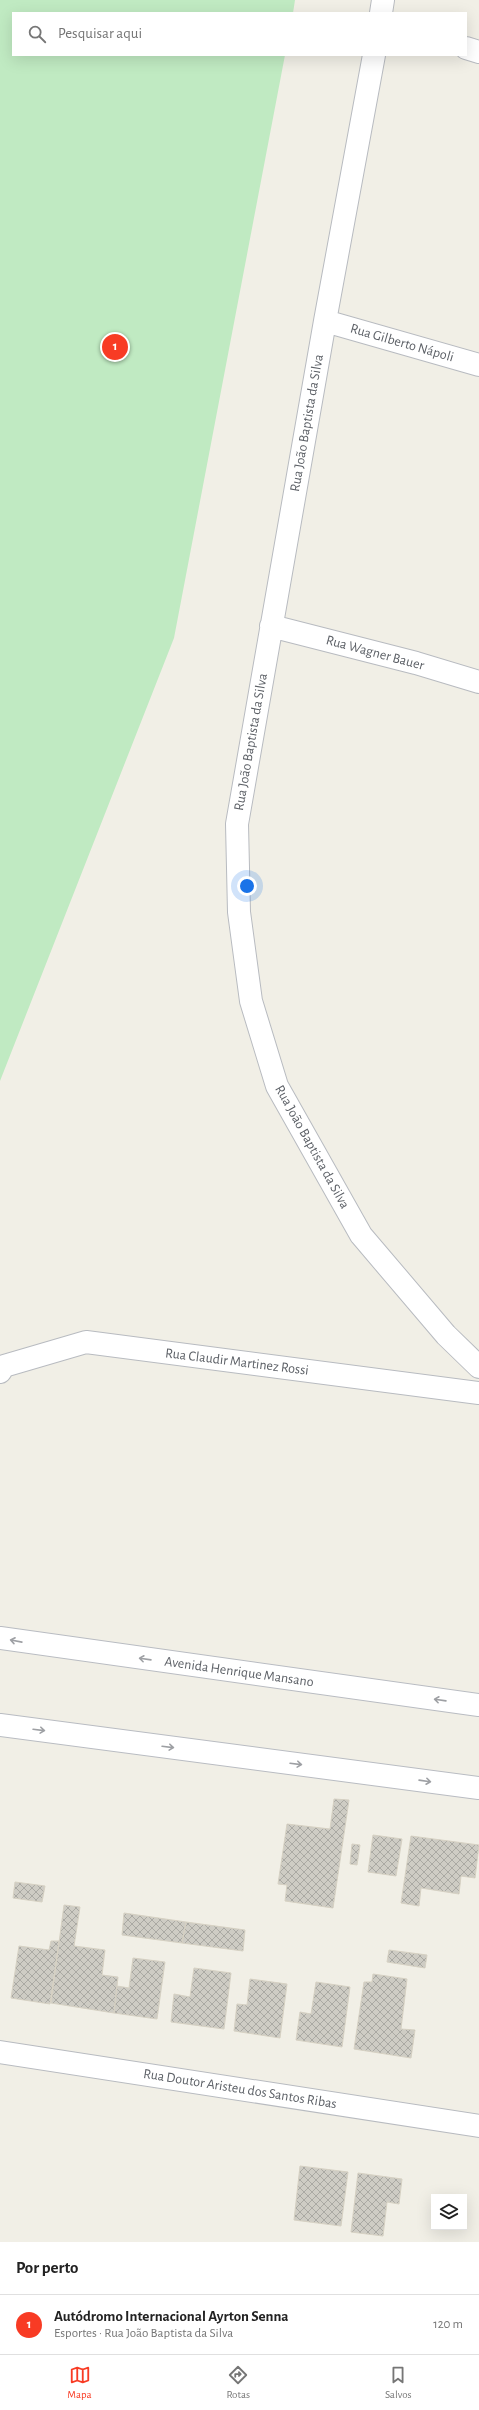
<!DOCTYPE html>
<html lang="pt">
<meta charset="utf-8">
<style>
:root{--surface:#fff;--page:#f2f2f2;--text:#222;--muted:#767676;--line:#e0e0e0;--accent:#f83b24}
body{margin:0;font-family:"Alegreya Sans",sans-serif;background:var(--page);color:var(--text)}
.controls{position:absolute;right:12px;bottom:12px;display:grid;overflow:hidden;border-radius:0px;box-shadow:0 4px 16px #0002}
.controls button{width:36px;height:36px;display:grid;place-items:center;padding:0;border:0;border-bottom:1px solid var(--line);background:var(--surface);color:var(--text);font:20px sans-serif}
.you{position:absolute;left:247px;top:886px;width:14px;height:14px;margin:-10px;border:3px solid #fff;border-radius:50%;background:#1a73e8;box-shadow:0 0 0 6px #1a73e833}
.badge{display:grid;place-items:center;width:26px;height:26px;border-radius:50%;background:var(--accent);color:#fff;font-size:13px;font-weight:700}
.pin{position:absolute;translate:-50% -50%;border:2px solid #fff;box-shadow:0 1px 4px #0006}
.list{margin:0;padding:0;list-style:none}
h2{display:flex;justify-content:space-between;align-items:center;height:52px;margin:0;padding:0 16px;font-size:17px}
h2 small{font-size:13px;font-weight:400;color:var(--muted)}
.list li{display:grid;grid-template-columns:26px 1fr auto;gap:12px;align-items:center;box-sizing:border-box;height:60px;padding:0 16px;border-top:1px solid var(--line)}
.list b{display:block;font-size:15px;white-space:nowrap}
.list p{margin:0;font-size:13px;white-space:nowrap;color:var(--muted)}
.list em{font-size:13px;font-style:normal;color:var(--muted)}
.icon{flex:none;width:22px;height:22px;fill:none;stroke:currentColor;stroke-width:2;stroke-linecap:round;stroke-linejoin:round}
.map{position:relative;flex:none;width:479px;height:2242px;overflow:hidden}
.search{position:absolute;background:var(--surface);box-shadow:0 4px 16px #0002;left:12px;right:12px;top:12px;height:44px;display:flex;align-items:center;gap:10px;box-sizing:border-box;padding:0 14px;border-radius:0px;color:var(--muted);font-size:15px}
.sheet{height:112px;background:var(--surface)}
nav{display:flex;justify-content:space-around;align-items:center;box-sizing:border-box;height:56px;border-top:1px solid var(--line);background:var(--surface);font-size:11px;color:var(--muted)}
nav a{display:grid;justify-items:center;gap:2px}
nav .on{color:var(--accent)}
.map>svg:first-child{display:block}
.garden{fill:#c0eac2}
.building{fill:url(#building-cross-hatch);stroke:#d6d1c3}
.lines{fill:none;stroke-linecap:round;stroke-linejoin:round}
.street-casing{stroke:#b8bbc0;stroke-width:24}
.secondary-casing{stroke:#b9bcc2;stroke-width:24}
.street{stroke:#fff;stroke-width:22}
.secondary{stroke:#fff;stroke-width:22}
.oneway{stroke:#9ea0a4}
.labels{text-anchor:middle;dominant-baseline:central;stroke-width:3.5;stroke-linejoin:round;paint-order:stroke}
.street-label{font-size:14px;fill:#5d6167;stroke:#fff}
</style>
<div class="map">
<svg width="479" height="2242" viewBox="0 0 479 2242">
<defs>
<pattern id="building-cross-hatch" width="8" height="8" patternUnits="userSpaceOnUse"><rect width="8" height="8" fill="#ceccc4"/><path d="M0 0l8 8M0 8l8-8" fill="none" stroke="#aaa9a3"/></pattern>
</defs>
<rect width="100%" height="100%" fill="#f1efe6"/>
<path class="garden" d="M0 0H295L293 13H13V55H285L174 638 0 1081Z"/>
<path class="building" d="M334 1799 349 1800 333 1908 285 1901 287 1885 278 1884 287 1824 330 1829Z
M373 1835 402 1839 396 1876 368 1872Z
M411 1836 479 1845 475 1878 461 1876 459 1894 421 1888 419 1906 401 1903Z
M352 1844 360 1845 357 1865 350 1864Z
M15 1882 45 1886 42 1902 13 1898Z
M64 1905 80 1907 74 1946 105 1950 102 1975 118 1977 114 2013 51 2003Z
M124 1913 186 1922 182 1943 122 1935Z
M186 1922 245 1930 243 1951 182 1943Z
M51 1941H59L50 2004 11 1998 19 1946 49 1950Z
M389 1950 427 1955 425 1968 387 1962Z
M133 1958 165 1962 157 2019 114 2013 117 1986 129 1988Z
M194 1968 231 1973 224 2029 171 2022 174 1994 190 1997Z
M373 1974 407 1979 401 2029 415 2030 411 2058 354 2049 364 1982H372Z
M250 1979 287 1984 280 2038 234 2031 237 2004 247 2005Z
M316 1982 350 1987 342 2047 296 2040 300 2012 311 2014Z
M300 2166 348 2172 341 2226 294 2220Z
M358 2173 402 2179 399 2204 387 2202 383 2236 351 2232Z"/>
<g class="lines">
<defs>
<path id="street" d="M381 13 383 0
M466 48 479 52
M374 55 325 321 237 824 239 912 251 1001 277 1086 361 1235 446 1335 479 1367
M325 321 479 365
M271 626 416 663 479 682
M0 1372 4 1366 86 1342 479 1393
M0 2052 479 2126"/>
<path id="secondary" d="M0 1638 479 1705
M0 1725 479 1788"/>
</defs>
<use href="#street" class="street-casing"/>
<use href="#secondary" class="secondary-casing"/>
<use href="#street" class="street"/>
<use href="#secondary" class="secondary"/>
</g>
<defs><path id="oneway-shaft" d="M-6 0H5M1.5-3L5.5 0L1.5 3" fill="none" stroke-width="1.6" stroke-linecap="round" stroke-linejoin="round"/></defs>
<g class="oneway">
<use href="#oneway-shaft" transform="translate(16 1641) rotate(-169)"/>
<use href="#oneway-shaft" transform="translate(145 1659) rotate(-172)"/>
<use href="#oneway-shaft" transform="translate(440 1700) rotate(-172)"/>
<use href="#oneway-shaft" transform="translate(39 1730) rotate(7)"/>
<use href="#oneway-shaft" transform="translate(168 1747) rotate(7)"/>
<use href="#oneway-shaft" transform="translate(296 1764) rotate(7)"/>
<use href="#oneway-shaft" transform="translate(425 1781) rotate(8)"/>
</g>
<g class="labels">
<g class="street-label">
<text transform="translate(402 343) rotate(16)">Rua Gilberto Nápoli</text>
<text transform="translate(307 423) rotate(-80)">Rua João Baptista da Silva</text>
<text transform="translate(375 653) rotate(15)">Rua Wagner Bauer</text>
<text transform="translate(251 742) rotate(-80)">Rua João Baptista da Silva</text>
<text transform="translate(312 1147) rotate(61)">Rua João Baptista da Silva</text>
<text transform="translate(237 1362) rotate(7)">Rua Claudir Martinez Rossi</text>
<text transform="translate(239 1672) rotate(8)">Avenida Henrique Mansano</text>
<text transform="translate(240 2089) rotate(9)">Rua Doutor Aristeu dos Santos Ribas</text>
</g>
</g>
</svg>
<div class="controls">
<button><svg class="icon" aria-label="layers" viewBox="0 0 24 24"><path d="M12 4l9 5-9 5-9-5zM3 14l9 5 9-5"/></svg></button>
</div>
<div class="you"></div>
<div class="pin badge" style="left:115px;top:347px">1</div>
<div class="search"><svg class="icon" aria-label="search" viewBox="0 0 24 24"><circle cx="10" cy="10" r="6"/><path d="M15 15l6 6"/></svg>Pesquisar aqui</div>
</div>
<section class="sheet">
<h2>Por perto<small></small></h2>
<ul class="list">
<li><span class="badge">1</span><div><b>Autódromo Internacional Ayrton Senna</b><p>Esportes · Rua João Baptista da Silva</p></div><em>120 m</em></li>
</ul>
</section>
<nav>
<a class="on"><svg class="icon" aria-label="map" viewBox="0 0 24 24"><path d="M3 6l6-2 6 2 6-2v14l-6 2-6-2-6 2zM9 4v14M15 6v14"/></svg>Mapa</a>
<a><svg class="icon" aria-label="directions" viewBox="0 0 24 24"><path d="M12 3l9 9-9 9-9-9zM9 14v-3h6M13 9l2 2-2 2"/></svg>Rotas</a>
<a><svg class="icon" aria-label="saved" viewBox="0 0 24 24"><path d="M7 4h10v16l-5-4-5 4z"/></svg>Salvos</a>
</nav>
